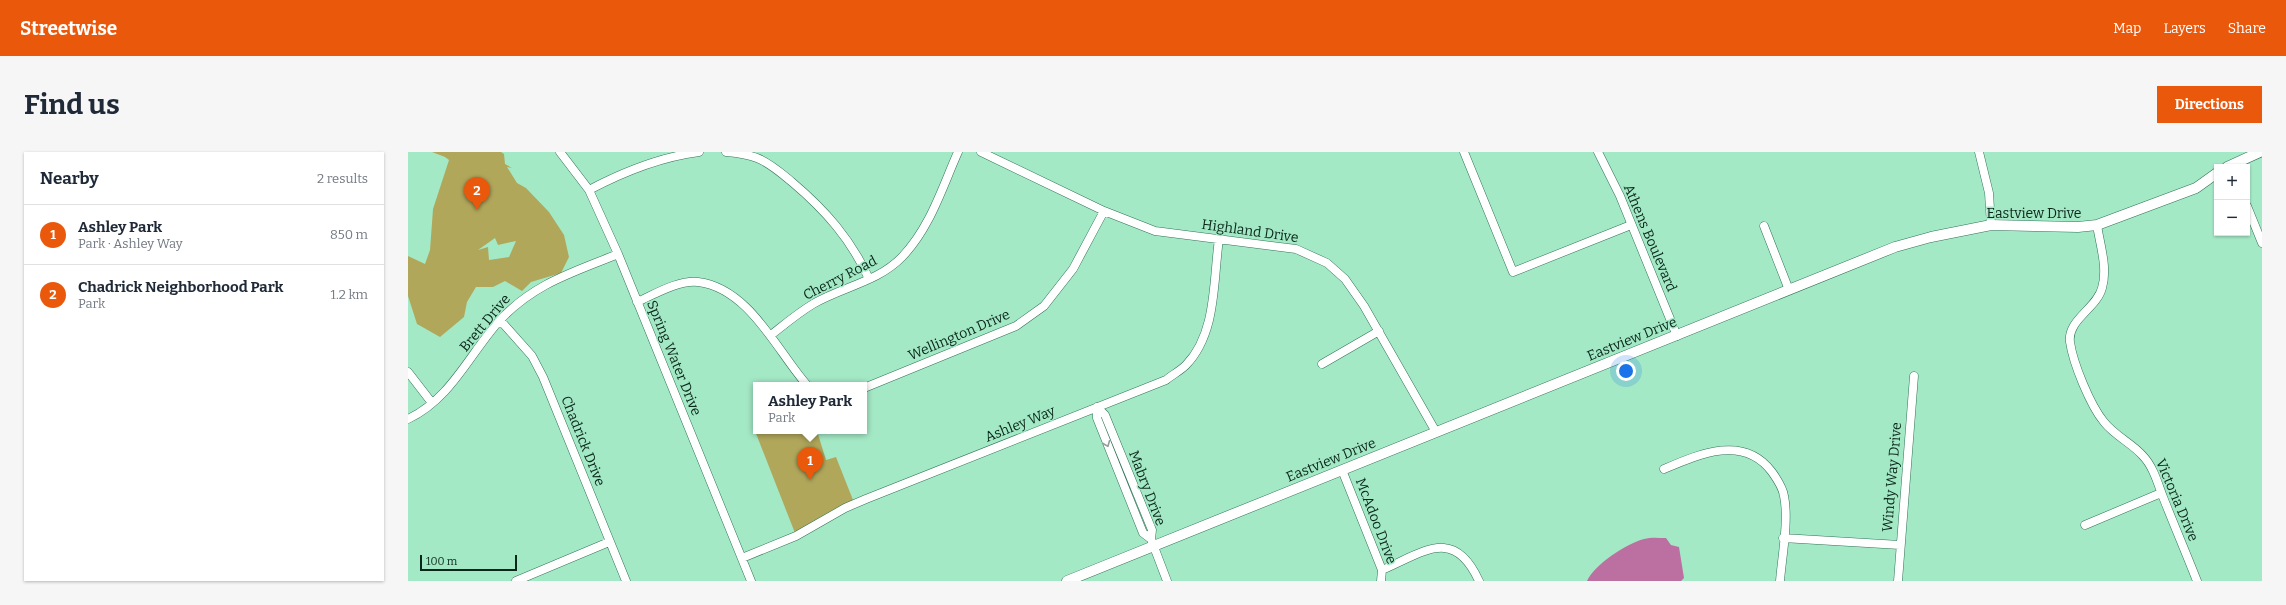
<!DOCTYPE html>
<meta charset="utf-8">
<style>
:root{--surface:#fff;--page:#f6f6f7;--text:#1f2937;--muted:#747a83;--line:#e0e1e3;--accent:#ea580c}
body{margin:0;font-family:Bitter,serif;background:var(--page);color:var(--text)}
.controls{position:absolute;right:12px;top:12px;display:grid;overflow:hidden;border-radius:0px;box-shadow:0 1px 3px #0004}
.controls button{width:36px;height:36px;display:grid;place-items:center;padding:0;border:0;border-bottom:1px solid var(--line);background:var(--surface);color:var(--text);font:20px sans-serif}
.scale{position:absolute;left:12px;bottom:10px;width:97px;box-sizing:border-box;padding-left:4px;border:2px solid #0a271a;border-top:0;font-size:11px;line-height:14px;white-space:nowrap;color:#0a271a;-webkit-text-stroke:3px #a4e9c6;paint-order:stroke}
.you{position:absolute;left:1218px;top:219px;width:14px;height:14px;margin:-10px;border:3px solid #fff;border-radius:50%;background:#1a73e8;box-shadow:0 0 0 6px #1a73e833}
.badge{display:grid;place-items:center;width:26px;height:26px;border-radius:50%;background:var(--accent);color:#fff;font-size:13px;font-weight:700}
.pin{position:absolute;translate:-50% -33px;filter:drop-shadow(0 1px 2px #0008)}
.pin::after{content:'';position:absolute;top:21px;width:14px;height:12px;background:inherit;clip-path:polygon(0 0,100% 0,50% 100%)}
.popup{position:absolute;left:345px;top:230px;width:114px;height:52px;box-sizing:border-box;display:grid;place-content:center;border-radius:0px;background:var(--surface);filter:drop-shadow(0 1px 3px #0005);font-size:13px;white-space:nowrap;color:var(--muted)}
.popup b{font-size:15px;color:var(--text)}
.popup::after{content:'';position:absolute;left:50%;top:100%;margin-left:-8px;border:8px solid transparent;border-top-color:var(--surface)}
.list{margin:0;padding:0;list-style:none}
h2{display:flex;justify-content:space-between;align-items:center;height:52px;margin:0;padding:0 16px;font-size:17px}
h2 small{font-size:13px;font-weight:400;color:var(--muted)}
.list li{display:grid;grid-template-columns:26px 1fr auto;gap:12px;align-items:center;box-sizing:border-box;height:60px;padding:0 16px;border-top:1px solid var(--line)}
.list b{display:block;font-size:15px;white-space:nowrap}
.list p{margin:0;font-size:13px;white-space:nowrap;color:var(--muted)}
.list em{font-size:13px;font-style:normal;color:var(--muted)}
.map{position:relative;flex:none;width:1854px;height:429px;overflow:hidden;border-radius:0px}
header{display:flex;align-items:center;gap:24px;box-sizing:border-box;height:56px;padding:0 20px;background:var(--accent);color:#fff}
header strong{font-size:19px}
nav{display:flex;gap:22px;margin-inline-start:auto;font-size:14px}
.intro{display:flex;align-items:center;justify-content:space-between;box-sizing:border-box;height:96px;padding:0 24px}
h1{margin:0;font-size:28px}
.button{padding:10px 18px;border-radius:0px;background:var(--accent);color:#fff;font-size:14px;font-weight:700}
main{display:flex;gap:24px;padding:0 24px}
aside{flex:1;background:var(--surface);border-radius:0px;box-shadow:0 1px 3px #0004}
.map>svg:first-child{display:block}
.green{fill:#b1a75b;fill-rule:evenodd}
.water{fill:#bc70a1}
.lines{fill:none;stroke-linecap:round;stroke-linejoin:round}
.minor-casing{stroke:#307355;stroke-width:9}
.tertiary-casing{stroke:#307355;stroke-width:11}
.minor{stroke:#fff;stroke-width:8}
.tertiary{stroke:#fff;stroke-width:10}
.oneway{stroke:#919e98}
.labels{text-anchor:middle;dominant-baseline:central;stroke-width:3;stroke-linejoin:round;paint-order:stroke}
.street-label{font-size:14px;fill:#0a271a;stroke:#a4e9c6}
</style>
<header>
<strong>Streetwise</strong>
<nav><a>Map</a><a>Layers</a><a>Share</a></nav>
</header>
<div class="intro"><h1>Find us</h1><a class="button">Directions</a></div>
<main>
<aside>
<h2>Nearby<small>2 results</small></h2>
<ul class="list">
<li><span class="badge">1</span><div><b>Ashley Park</b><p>Park · Ashley Way</p></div><em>850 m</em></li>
<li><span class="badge">2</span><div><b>Chadrick Neighborhood Park</b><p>Park</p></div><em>1.2 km</em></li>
</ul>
</aside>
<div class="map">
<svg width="1854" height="429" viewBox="0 0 1854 429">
<rect width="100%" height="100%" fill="#a4e9c6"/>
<path class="green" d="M24 0H93L96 2 97 12 104 16 99 15 109 31 118 36 141 60 156 83 161 105 153 121 123 130 114 139 97 129 85 135H68L59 150 56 165 32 185 9 172 0 144V104L17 112 22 98 25 57 41 8 37 5ZM87 86 90 93 108 89 101 105 81 108 80 95 70 98Z
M347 279H409L418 308 428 305 445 348 387 381Z"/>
<path class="water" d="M1258 386 1263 393 1271 395 1276 426 1273 429H1179C1187 412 1218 392 1236 387 1243 385 1251 386 1258 386Z"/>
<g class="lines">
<defs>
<path id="minor" d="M152 0 181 38 210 102 343 429
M318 0C328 1 339 2 349 6 362 11 373 21 384 30 417 58 443 87 461 127
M573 0 696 59 747 79 888 97 919 111 937 127 956 154 1028 280
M1056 0 1105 120 1223 73
M1190 0 1212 44 1269 184
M1571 0 1581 41 1583 73
M181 38C215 20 252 5 291 0
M1839 54 1854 91
M1689 73C1692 93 1700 116 1694 136 1689 156 1659 168 1662 190 1665 211 1682 253 1696 270 1707 284 1725 292 1735 304 1745 314 1750 332 1755 345 1766 373 1778 401 1789 429
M1356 74 1381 138
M229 150C247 142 270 128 290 130 341 136 369 199 399 233
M92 168 124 204 135 225 218 429
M363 183C377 172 390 161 405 152 434 135 470 130 494 105 522 76 534 36 550 0
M914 212 971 179
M0 220 24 251
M456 236 608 174 636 154 665 117 696 59
M689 255 697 263 744 378 743 387 759 429
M689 255V266L735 381 743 387
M0 267C43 247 62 201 92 168 127 131 164 121 210 102
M1256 317C1291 302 1336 282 1364 320 1369 327 1375 336 1376 344 1381 368 1374 404 1372 429
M934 318 974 418 973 429
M1677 373 1753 341
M1375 386 1492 393
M334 406 388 384 437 356 458 347 758 228C764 223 772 219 778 213 809 181 805 129 811 87
M974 418C1016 400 1046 374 1071 429
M108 429 201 390
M1490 429 1506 224"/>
<path id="tertiary" d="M1819 15 1852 0
M659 429 1487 95 1523 85 1583 73 1670 75 1689 73 1788 36 1809 21"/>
</defs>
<use href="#minor" class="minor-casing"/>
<use href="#tertiary" class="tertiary-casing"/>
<use href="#minor" class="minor"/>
<use href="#tertiary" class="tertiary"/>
</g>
<defs><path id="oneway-chevron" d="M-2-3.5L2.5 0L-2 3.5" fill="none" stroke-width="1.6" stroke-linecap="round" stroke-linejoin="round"/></defs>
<use class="oneway" href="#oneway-chevron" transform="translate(699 292) rotate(68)"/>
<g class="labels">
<g class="street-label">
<text x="1626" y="61">Eastview Drive</text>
<text transform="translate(842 79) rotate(8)">Highland Drive</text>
<text transform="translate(1242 86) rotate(67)">Athens Boulevard</text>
<text transform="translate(432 126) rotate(-27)">Cherry Road</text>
<text transform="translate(77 171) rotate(-50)">Brett Drive</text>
<text transform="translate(551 183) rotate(-23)">Wellington Drive</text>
<text transform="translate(1224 187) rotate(-22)">Eastview Drive</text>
<text transform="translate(266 206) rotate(68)">Spring Water Drive</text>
<text transform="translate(612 272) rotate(-22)">Ashley Way</text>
<text transform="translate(175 289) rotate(68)">Chadrick Drive</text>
<text transform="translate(923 308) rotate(-22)">Eastview Drive</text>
<text transform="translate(1484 325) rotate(-85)">Windy Way Drive</text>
<text transform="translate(739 336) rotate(69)">Mabry Drive</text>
<text transform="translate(1769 348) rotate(67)">Victoria Drive</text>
<text transform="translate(968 369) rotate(69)">McAdoo Drive</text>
</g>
</g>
</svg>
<div class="controls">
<button>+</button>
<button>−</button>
</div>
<div class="scale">100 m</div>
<div class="you"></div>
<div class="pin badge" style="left:402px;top:328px">1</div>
<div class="popup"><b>Ashley Park</b>Park</div>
<div class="pin badge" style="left:69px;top:58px">2</div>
</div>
</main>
